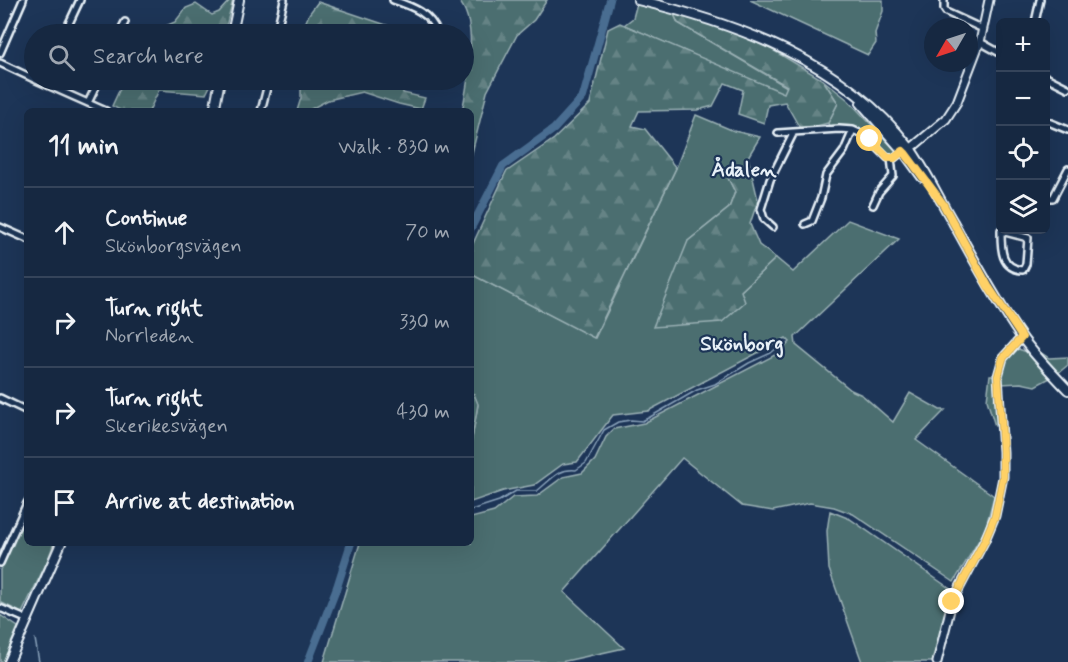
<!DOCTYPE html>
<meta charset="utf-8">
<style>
:root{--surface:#162841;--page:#23344c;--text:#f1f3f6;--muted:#9ea6b1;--line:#35445a}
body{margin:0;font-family:Mynerve,sans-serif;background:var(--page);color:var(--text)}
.controls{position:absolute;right:18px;top:18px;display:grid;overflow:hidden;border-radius:9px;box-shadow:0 6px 24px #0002}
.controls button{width:54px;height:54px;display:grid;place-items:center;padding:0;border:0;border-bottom:2px solid var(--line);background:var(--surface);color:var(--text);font:30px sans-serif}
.compass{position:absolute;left:924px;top:18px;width:54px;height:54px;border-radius:50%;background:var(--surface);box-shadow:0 6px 24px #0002;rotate:231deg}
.stop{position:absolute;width:18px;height:18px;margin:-14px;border:4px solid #ffd166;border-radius:50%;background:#fff}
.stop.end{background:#ffd166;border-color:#fff;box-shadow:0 2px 6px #0008}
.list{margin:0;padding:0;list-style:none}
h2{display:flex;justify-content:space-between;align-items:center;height:78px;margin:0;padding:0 24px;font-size:26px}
h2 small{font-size:20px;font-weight:400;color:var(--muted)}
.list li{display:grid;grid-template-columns:39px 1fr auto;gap:18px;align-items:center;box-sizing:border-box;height:90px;padding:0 24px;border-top:2px solid var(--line)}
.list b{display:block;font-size:22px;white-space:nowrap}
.list p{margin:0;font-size:20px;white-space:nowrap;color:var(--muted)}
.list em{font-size:20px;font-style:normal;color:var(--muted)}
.icon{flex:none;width:33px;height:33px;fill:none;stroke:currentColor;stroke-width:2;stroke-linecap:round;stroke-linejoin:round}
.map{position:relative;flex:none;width:1068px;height:662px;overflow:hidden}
.search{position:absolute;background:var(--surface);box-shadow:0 6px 24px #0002;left:24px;top:24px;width:450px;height:66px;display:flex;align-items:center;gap:15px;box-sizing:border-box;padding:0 21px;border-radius:33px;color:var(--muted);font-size:22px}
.panel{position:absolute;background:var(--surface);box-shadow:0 6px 24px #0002;left:24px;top:108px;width:450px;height:438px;border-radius:9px}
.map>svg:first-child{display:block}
.green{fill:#4b6e70;stroke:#9ab0b4;stroke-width:1.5}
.forest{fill:url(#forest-firs);stroke:#9ab0b4;stroke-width:1.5}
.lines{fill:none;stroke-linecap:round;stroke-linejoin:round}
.stream{stroke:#89a2ba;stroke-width:1.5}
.river{stroke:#4a6d91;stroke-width:8}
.minor-casing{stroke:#e8f1f8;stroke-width:10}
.tertiary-casing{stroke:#e8f1f8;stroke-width:11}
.secondary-casing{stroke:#e8f1f8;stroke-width:12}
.minor{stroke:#1d3557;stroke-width:5}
.tertiary{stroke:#1d3557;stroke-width:7}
.secondary{stroke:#1d3557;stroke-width:8}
.route{stroke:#ffd166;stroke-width:8}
.labels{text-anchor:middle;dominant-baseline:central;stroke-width:4.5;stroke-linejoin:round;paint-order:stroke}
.neighbourhood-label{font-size:21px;font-weight:bold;fill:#e8f1f8;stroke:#1d3557}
</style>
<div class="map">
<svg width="1068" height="662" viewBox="0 0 1068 662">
<defs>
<pattern id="forest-firs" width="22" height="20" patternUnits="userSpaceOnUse" patternTransform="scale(1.5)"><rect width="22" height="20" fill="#4b6e70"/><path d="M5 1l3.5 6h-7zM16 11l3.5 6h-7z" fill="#658385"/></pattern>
</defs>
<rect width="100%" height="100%" fill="#1d3557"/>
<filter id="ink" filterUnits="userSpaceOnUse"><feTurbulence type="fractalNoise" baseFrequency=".0167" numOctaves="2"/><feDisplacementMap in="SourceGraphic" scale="12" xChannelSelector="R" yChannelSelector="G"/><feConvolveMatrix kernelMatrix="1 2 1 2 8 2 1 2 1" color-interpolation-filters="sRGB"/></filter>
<g filter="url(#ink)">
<path class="green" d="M750 0H883V11L875 33 876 43 868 55Z
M637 3 673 12 678 23 787 87 784 94 624 25 633 18Z
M823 80 848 100 898 153 891 156C869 137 862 123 829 127L828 123 838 103Z
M696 115 734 131 760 137 748 157 751 170 728 178 735 192 729 208 688 241 741 291 776 258 793 272 848 220 899 239 795 337 796 345 851 390 862 395 893 422 910 393 940 410H945L916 440 994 496 985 530 954 582 853 514 834 507 810 503 773 511 742 506 682 458 564 592 624 648 561 662H324L360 543H471V518L494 512 513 497 537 496 563 477 582 473 595 460 606 437 614 429 644 423 779 353 790 342 786 338 648 411 613 415 577 462 563 464 534 485 503 491 471 502V444L478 405 474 394 471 393V274L595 338 676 168Z
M1034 348 1049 358 1068 357V365L1057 374Z
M1018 349 1027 352 1050 378 1035 386 1021 383 1001 384C1001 367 1005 359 1018 349Z
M27 511V543H54L47 562 22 613 0 602V570Z
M830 511 850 519 952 590 934 662H862L829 569 827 531Z
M0 615 18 627 3 662H0Z"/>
<path class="forest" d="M230 0H233L224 34H147L175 22 186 8 196 4 212 15 219 12Z
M458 0H547L534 20 517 35 487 92 471 157V111H462C468 83 480 22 458 0Z
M318 2 413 34H301L309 14Z
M673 12 727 30 773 50 823 80 838 103 828 123 801 130 785 102 768 105 764 123 738 114 743 90 725 83 713 106 698 110 639 111 632 126 645 129 676 168 594 338 471 274V248L506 172 554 139 590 104 608 29 620 23 784 93 787 86 678 23Z
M124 80H213L206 94 159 90 149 111H122L112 106Z
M301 80H402L403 93 425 98 421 109 399 104 362 92 328 100 307 111H297L301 98Z
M751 170 758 200 750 224 759 245 776 258 741 291 745 302 722 322 653 327 688 241 729 208 735 192 728 178Z
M990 375H995L998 425 995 426 987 400Z
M471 393 474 394 478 404 471 444Z"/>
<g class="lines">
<path class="stream" d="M471 510 499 501 516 491H537C551 480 558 468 576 470L586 463 604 430 618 422 631 420 642 421 650 417 697 390 715 384 749 363 771 353 785 341
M35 639 39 662"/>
<path class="river" d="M471 228 503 166 554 129 583 97 610 0
M308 662 337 587 351 543"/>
<defs>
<path id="minor" d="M393 0C414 7 430 13 438 34
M944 0V9L946 12 983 29
M1035 22 1040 0
M64 34 80 0
M119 34 125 22
M276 34 284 0
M980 42 1000 53
M0 53 23 0
M0 63 34 79
M1046 77 1068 88
M36 80 106 111
M436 85V80
M88 103 99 80
M261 111 269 80
M1046 121 1068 130
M778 133 839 129 853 130 866 136 888 158H894L903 151
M1046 198H1053L1068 169
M873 205 879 192 893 176 891 158
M805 224 812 221 821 198 826 175 844 151 853 130
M0 227 27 239
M773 227 764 219 761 209 770 180 794 132
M1001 231 1028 238 1026 264 1023 270C1000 269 1001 247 1001 230
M0 398 27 411
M0 563 27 503
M0 608 28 620"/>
<path id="tertiary" d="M908 151 946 119 957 102 980 42 989 0
M937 662 952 602 985 540 995 516 1003 477V452L998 376 1003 358 1022 337"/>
<path id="secondary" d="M638 0C738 24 844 62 909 147 926 170 938 197 953 222 974 260 995 299 1020 335 1034 355 1051 372 1068 390
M232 34 239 0
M861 103 903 151 922 177
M214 111 220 80
M9 662 61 543"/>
</defs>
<use href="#minor" class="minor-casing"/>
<use href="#tertiary" class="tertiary-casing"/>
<use href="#secondary" class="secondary-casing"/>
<use href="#minor" class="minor"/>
<use href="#tertiary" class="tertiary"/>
<use href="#secondary" class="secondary"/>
</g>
</g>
<g class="lines" filter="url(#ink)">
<path class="route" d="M870 139 888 158H894L903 151 905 153 943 204 988 286 1022 337 1003 358 998 376 1003 452V477L995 516 985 540 952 602"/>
</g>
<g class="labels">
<g class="neighbourhood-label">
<text x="744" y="170">Ådalen</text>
<text x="742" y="344">Skönborg</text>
</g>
</g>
</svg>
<div class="controls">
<button>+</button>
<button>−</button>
<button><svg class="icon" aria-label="locate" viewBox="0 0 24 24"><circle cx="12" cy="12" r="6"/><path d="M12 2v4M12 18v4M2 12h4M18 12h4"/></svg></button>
<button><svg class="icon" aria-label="layers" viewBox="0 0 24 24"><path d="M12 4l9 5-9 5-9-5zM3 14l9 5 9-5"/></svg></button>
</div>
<svg class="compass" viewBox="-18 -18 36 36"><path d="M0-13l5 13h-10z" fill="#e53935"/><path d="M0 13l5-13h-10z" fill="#9ea6b1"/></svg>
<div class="stop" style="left:870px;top:139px"></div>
<div class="stop end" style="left:952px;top:602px"></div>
<div class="search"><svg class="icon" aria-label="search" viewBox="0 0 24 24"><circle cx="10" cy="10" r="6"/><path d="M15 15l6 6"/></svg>Search here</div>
<section class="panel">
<h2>11 min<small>Walk · 830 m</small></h2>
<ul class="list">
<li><svg class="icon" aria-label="ahead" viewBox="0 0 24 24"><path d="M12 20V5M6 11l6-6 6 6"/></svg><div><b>Continue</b><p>Skönborgsvägen</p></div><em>70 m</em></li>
<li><svg class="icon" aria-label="right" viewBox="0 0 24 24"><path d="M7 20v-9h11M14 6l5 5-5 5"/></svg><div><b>Turn right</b><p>Norrleden</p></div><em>330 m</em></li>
<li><svg class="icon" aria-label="right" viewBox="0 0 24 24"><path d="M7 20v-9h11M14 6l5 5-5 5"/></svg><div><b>Turn right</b><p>Skerikesvägen</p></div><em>430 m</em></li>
<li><svg class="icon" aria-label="arrive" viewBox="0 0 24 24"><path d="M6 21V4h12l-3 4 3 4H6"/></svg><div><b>Arrive at destination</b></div></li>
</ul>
</section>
</div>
